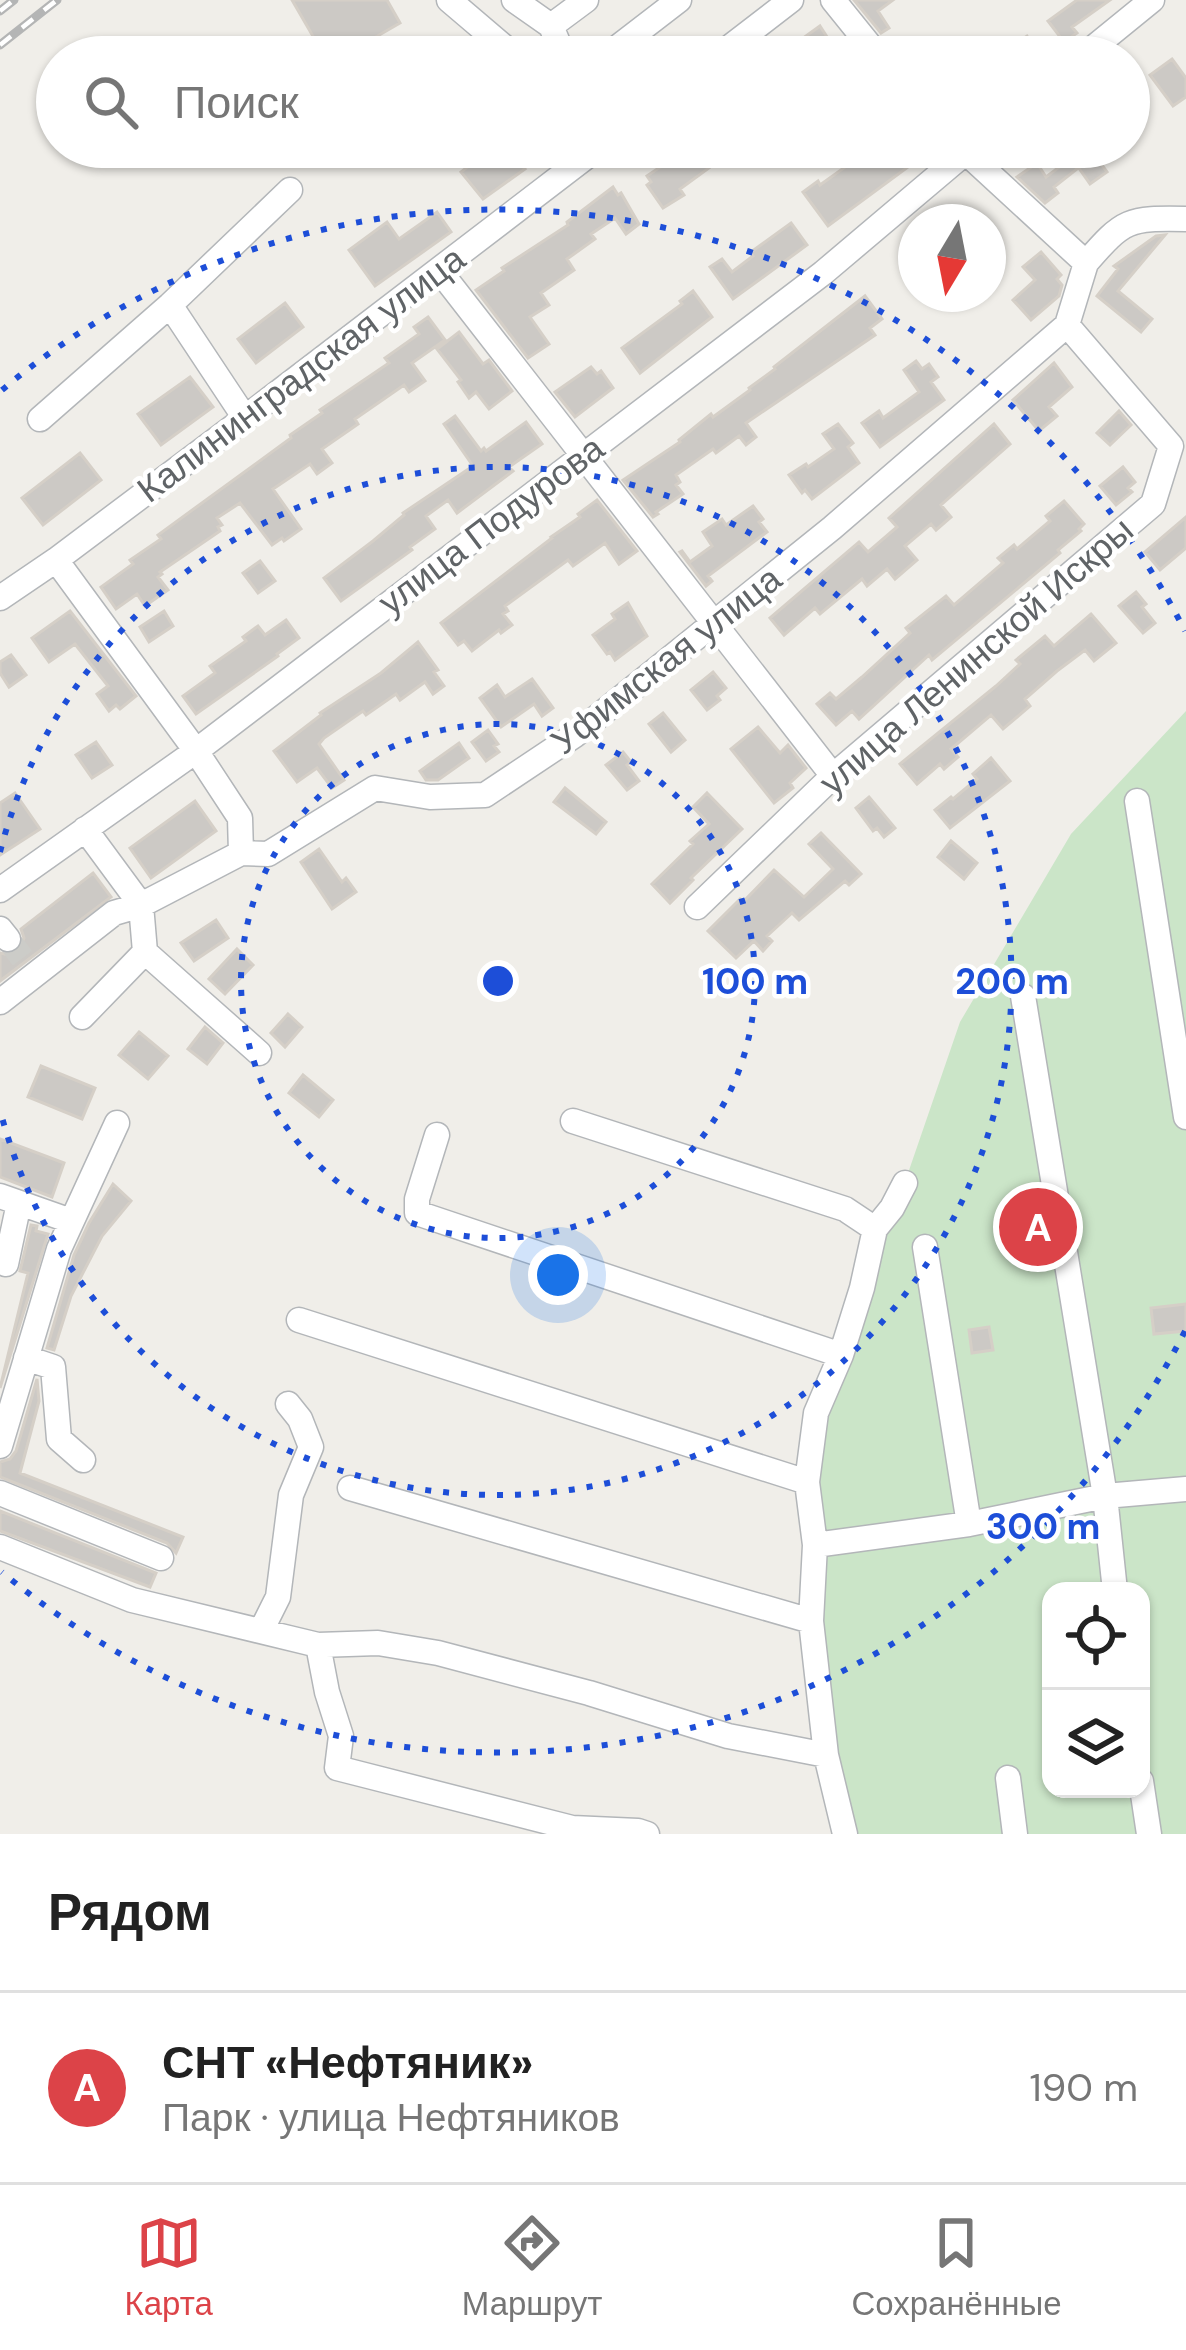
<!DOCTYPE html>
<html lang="ru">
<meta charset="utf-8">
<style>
:root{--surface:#fff;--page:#f2f2f2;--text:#222;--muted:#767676;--line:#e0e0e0;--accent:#dc4348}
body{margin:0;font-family:"DM Sans",sans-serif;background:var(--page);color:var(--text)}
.controls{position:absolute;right:36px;bottom:36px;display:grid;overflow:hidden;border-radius:24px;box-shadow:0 3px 9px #0004}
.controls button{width:108px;height:108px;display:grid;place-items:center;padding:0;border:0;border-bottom:3px solid var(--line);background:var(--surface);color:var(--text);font:60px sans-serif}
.compass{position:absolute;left:898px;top:204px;width:108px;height:108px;border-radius:50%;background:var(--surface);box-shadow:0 3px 9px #0004;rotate:190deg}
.you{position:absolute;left:558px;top:1275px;width:42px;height:42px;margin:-30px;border:9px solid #fff;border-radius:50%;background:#1a73e8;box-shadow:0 0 0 18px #1a73e833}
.badge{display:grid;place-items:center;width:78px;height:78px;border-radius:50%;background:var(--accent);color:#fff;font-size:39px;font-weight:700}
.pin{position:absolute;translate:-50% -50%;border:6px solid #fff;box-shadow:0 3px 12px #0006}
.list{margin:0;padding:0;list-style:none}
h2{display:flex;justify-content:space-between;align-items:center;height:156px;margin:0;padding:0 48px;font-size:51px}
h2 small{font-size:39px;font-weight:400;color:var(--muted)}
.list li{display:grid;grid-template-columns:78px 1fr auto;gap:36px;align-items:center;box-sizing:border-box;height:192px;padding:0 48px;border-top:3px solid var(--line)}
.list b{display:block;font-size:45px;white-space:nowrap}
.list p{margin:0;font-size:39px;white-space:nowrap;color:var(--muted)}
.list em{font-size:39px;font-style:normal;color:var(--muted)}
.icon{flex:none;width:66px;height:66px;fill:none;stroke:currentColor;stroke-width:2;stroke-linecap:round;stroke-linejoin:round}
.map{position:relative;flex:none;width:1186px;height:1834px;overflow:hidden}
.search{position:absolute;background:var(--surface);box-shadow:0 3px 9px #0004;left:36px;right:36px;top:36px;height:132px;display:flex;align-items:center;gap:30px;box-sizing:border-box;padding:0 42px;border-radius:66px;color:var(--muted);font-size:45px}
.sheet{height:348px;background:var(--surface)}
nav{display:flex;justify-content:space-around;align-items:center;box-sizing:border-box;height:168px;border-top:3px solid var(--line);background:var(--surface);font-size:33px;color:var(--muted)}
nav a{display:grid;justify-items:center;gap:6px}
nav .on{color:var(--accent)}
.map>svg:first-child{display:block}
.green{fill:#cbe5c8;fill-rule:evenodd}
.building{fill:#ccc9c5;stroke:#d5cfc7;stroke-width:3}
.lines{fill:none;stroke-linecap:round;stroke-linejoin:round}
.minor-tunnel{stroke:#ccccc8;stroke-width:24;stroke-dasharray:24 12;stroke-linecap:butt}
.minor-casing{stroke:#b3b6b9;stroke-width:27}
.minor{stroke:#fff;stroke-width:24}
.rail-casing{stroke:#b4b5b5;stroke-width:9}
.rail{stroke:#fff;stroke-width:4.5;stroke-dasharray:14;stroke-linecap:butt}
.ring{fill:none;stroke:#1d4ed8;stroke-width:6;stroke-dasharray:6 12}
.labels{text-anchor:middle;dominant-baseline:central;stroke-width:9;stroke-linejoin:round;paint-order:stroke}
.street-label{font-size:36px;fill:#606467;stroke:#fff}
.centre{fill:#1d4ed8;stroke:#fff;stroke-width:6}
.ring-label{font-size:36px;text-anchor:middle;font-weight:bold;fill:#1d4ed8;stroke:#fff;stroke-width:9;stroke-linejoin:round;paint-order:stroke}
</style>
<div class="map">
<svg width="1186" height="1834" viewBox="0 0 1186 1834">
<rect width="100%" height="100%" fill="#f0eee9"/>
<path class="green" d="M1186 711V1834H854C828 1745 820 1652 817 1560 815 1517 812 1475 819 1432L960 1022 1071 834ZM1051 1591H1141V1789H1051Z"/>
<path class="building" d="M292 0H387L400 23 341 57H325Z
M854 0H893L878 11 889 28 881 33Z
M1077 0H1110L1072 27 1077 33 1064 42 1048 21Z
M820 26 829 40 820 47 826 57H800L792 46Z
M1027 36 1042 57H997Z
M1172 59 1186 78V97L1173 106 1150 75Z
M493 147H506L525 169 483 199 461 172Z
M672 147H732L707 165 709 168 680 189 684 195 663 208 647 185 651 182 647 176 678 155Z
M881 147H893L908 167 828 226 803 192 818 181 820 185 852 162 855 166Z
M1064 147H1089L1107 172 1090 184Z
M1070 159 1077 169 1054 187 1058 193 1045 203 1017 177 1037 163 1046 177Z
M613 187 618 195 621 193 639 224 626 234 615 218 591 234 595 239 567 259 574 270 541 293 549 305 530 317 549 344 528 358 476 290 504 271 502 268 568 225 567 222Z
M437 212 451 232 375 286 349 250 387 222 399 239Z
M791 223 807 245 733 299 710 267 722 259 732 272 753 256 751 252Z
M1165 235 1118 291 1152 319 1141 332 1097 296 1118 269 1114 266 1156 236Z
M1041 252 1061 275 1057 279 1062 285 1059 296 1031 320 1013 300 1035 280 1023 267Z
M693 291 712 317 640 373 622 348 682 304 680 301Z
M865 296 882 319 870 328 875 335 746 423 756 437 746 445 739 436 716 453 713 449 676 475 680 482 676 485 683 494 656 512 658 514 653 517 623 480 680 442 679 440 711 414 713 417 750 390 749 388 775 369 774 367Z
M285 303 303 327 256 363 238 339Z
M428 317 445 340 412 363 425 381 409 392 404 385 355 419 358 424 322 449 332 463 317 474 310 464 273 489 301 529 284 541 282 538 272 545 240 503 217 518 222 525 218 527 220 531 160 572 162 574 158 577 168 590 145 606 137 594 116 609 101 587 133 564 130 560 161 539 158 535 291 438 290 435 322 413 320 410 389 363 385 358 419 334 414 327Z
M459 332 483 364 489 360 512 391 489 409 476 392 469 398 458 382 461 380 437 349Z
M916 361 922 369 929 364 938 377 931 382 944 400 880 447 862 423 879 411 883 418 919 392 904 370Z
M1054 363 1072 387 1049 407 1057 416 1039 431 1013 400Z
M591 367 597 374 601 371 613 388 575 417 555 392Z
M190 377 213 407 161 445 138 414Z
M1119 411 1131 425 1110 445 1097 433Z
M455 416 481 451 484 448 486 451 526 422 542 444 509 467 513 471 457 513 448 500 426 516 435 529 410 547 412 550 341 601 324 578 373 541 404 515 403 513 473 466 444 424Z
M838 424 853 443 848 447 859 463 812 499 805 490 802 493 789 475 806 464 808 467 834 449 823 434Z
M994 424 1010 444 941 505 951 517 936 530 931 524 905 546 917 560 895 579 887 569 867 586 862 579 820 614 815 608 784 635 770 618 859 542 868 552 897 527 889 518Z
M80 453 101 480 43 525 22 498Z
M1123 467 1135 482 1128 488 1132 492 1116 505 1100 486Z
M597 500 637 551 619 564 605 543 573 566 568 560 505 606 508 611 503 614 512 625 501 633 499 630 472 651 464 641 458 645 441 623 552 538 551 537 580 517 578 514Z
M1064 501 1084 524 1079 529 1081 531 1058 550 1060 553 932 660 929 655 859 719 852 711 836 725 817 704 830 693 836 699 862 677 910 633 906 628 946 596 954 605 1003 563 998 558 1014 545 1017 549 1050 521 1046 516Z
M753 506 763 519 759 522 767 532 708 576 712 581 706 586 680 552 682 551 690 562 712 546 703 532 722 519 726 525Z
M1186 517V548L1160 570 1145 552Z
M260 561 275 581 258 593 243 573Z
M1136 592 1146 604 1142 607 1155 623 1143 633 1119 606Z
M628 603 647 636 615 660 610 652 607 654 593 635 615 619 612 614Z
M70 611 136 696 120 709 116 705 109 711 97 694 108 686 75 644 49 662 32 638Z
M164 611 173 626 149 642 140 627Z
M1091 614 1116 643 1094 661 1085 650 1057 671 1025 699 1030 706 1003 729 991 715 951 749 958 757 944 769 940 764 917 784 900 764 996 686 1020 664 1016 660 1045 636 1054 646Z
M286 620 299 638 277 654 278 656 196 714 183 696 215 673 210 666 246 641 243 637 258 626 265 635Z
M418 642 438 670 434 672 444 686 433 694 425 682 400 700 396 694 366 715 363 711 324 738 319 744 344 780 332 788 317 768 297 782 274 751 321 715 320 713 381 673Z
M11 655 26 675 9 687 0 673V662Z
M713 672 726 688 717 696 720 700 707 710 691 690Z
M532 679 553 708 542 716 534 704 501 727 480 698 497 685 505 697Z
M663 713 685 740 671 752 649 724Z
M758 727 780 753 788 745 806 768 790 783 793 788 774 803 731 749Z
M488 730 498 744 494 746 499 752 486 761 472 742Z
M96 742 112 765 92 778 76 755Z
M459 743 469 758 438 780H426L420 771Z
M623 752 631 762 627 765 639 781 627 790 606 765Z
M991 758 1010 781 950 828 935 810 951 797 953 799 977 779 973 774Z
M565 788 606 822 596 834 554 802Z
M15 793 40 829 0 855V803Z
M707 793 742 829 691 878 693 880 670 903 652 884 693 844 690 841 709 824 693 807Z
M869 797 895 828 884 837 877 828 873 831 856 808Z
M195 801 216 831 151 878 130 848Z
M821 833 861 874 849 885 845 881 799 920 792 913 767 936 772 941 763 951 754 941 736 958 708 931 740 899 743 902 774 870 804 897 833 869 809 844Z
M951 841 977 863 964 879 938 857Z
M319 849 342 882 346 878 356 892 332 909 301 862Z
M93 873 111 897 0 981V953L9 955 19 951 24 938 21 929Z
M216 920 228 938 194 961 181 943Z
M237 949 253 965 225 994 209 979Z
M288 1014 302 1027 285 1047 271 1033Z
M205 1027 223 1043 207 1064 188 1049Z
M139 1032 168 1056 148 1079 119 1055Z
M41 1066 95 1088 82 1119 28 1097Z
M303 1075 333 1100 319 1117 289 1093Z
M0 1139 64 1163 52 1197 0 1177Z
M113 1184 131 1201 102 1236 71 1296 54 1350 47 1348 74 1255 89 1223Z
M31 1225 37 1226 36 1231 48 1234 0 1388 28 1273 20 1271Z
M1186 1304V1331L1154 1334 1151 1308Z
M989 1327 993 1350 972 1353 969 1330Z
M37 1379 39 1401 20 1473 183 1537 176 1553 167 1543 0 1477V1462L10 1459 16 1451Z
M0 1511 156 1573 150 1587 0 1531Z"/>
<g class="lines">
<path class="minor-tunnel" d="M8 939 26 963"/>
<defs>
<path id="minor" d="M449 0 516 57
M514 0 551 26 564 57
M833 0 879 57
M551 26 586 0
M605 57 679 0
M717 57 791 0
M1082 57 1152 0
M960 147 1086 263 1067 325
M1086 263C1124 219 1128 218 1186 219
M439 270 833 776
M245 418 170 305 290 190
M40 419 170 305
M56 560 196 751 240 818 241 853
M0 598 56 560 245 418 599 147
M1137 801 1186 1117
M85 829 141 905 145 952 259 1053
M0 890 196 751 823 273 972 147
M0 929 8 939
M1023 996 1105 1496 1115 1591
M0 1002 114 913 141 905 241 853 268 854 375 788 430 797 485 795 575 735 832 528 1067 325 1171 446 1153 504 833 776 697 907
M82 1017 145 952
M573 1121 845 1209 875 1229
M437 1135 417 1199V1213L841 1355
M905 1183 892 1208 875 1229 862 1288 841 1355 816 1413 807 1482 815 1545 969 1524 1105 1496 1186 1489
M0 1196 71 1221
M925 1247 969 1524
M6 1264 19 1203
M299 1320 807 1482
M26 1358 53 1367 59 1439 83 1460
M0 1446 59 1249 117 1123
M350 1488 811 1621
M0 1493 161 1558
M815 1545 811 1621 826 1755 845 1834
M0 1547 132 1600 318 1645 378 1643 438 1653 589 1693 728 1736 826 1755
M261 1631 278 1597 291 1495 311 1447 300 1419 288 1404
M318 1645 327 1692 341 1736 337 1768 572 1828 638 1831 647 1834
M1008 1778 1015 1834
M1141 1781 1149 1834"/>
</defs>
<use href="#minor" class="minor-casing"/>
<use href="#minor" class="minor"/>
<defs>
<path id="rail" d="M0 11 14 0
M0 45 57 0"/>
</defs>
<use href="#rail" class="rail-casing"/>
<use href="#rail" class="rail"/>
</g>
<g class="ring">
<circle cx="498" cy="981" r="257"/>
<path d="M0 852A514 514 0 1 1 0 1110"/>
<path d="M1185 1331A771 771 0 0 1 2 1572M2 390A771 771 0 0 1 1185 631"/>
</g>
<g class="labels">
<g class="street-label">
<text transform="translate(301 374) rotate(-37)">Калининградская улица</text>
<text transform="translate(491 525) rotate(-37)">улица Подурова</text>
<text transform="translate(976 656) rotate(-41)">улица Ленинской Искры</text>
<text transform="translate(666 660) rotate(-38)">Уфимская улица</text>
</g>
</g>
<circle cx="498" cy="981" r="18" class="centre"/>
<g class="ring-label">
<text x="755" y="994">100 m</text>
<text x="1012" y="994">200 m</text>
<text x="1043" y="1539">300 m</text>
</g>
</svg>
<div class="controls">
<button><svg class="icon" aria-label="locate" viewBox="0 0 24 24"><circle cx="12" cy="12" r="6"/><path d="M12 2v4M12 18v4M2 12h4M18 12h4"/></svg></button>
<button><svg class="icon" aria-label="layers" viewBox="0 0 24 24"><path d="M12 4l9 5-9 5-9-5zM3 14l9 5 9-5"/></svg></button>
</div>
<svg class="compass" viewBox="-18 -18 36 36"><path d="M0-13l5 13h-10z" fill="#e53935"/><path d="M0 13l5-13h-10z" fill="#767676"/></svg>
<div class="you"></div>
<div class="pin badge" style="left:1038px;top:1227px">A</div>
<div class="search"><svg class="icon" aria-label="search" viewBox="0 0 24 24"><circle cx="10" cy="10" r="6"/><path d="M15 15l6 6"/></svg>Поиск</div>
</div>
<section class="sheet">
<h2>Рядом<small></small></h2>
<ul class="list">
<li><span class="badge">A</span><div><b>СНТ «Нефтяник»</b><p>Парк · улица Нефтяников</p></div><em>190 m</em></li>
</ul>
</section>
<nav>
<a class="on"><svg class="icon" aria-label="map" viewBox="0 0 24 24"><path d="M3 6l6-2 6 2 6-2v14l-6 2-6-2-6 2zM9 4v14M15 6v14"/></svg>Карта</a>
<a><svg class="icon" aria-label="directions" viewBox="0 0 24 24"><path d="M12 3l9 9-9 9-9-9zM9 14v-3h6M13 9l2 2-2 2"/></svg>Маршрут</a>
<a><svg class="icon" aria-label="saved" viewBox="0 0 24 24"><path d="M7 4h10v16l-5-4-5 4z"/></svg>Сохранённые</a>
</nav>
